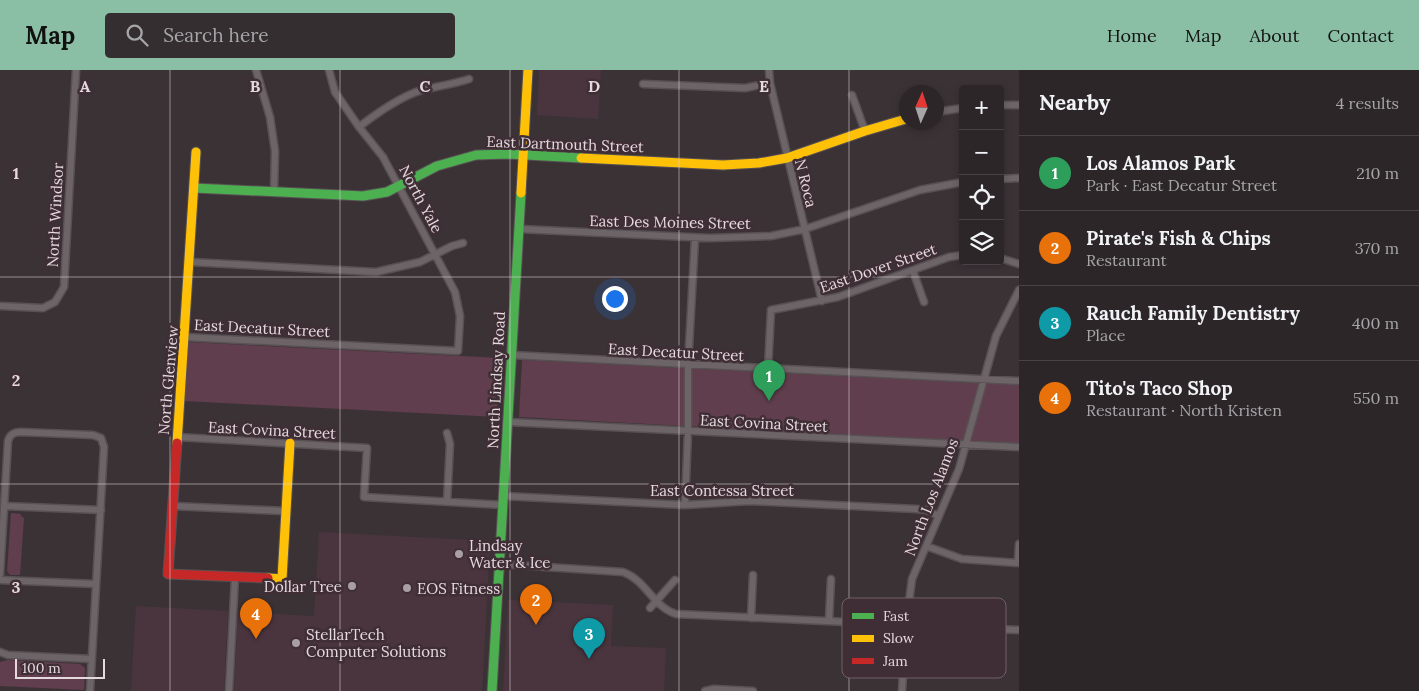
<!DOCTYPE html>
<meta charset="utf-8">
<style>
:root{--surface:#2c2628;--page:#342e30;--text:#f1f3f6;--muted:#a6a5a8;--line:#484345;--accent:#8abfa5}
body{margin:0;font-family:Lora,serif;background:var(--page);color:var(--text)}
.controls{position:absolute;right:15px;top:15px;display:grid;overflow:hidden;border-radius:5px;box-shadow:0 2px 8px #0003}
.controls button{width:45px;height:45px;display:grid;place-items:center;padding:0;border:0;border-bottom:1px solid var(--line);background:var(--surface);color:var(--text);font:25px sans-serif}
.compass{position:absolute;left:899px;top:15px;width:45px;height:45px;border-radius:50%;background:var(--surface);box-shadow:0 2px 8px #0003;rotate:3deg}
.scale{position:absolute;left:15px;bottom:12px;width:90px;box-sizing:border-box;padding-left:5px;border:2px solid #e4d9dd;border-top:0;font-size:14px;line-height:18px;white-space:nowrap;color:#e4d9dd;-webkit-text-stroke:4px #3f2e35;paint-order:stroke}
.you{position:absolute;left:614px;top:228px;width:18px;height:18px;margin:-12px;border:4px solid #fff;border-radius:50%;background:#1a73e8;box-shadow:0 0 0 8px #1a73e833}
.badge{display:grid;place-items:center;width:32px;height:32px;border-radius:50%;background:var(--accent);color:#fff;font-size:16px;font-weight:700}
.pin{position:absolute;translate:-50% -41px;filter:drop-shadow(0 1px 2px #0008)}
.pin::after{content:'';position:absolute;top:26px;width:18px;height:15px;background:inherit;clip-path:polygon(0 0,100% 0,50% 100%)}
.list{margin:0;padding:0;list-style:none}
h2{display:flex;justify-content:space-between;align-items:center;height:65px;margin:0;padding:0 20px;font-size:21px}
h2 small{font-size:16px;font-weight:400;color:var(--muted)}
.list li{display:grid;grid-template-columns:32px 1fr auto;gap:15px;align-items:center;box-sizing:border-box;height:75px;padding:0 20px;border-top:1px solid var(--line)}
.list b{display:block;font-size:19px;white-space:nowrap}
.list p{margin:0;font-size:16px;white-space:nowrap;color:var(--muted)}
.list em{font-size:16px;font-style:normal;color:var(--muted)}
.icon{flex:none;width:28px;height:28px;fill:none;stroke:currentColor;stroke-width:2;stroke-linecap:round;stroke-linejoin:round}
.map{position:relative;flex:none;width:1019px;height:621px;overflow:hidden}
header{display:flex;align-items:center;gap:30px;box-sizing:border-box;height:70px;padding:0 25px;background:var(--accent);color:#111}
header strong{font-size:24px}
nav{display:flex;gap:28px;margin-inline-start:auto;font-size:18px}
.search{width:350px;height:45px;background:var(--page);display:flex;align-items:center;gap:12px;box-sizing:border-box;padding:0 18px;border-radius:5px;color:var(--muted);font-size:19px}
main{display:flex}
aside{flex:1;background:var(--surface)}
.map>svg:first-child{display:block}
.built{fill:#4a353e}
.green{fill:#603e4d}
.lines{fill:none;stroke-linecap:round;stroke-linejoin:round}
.street-casing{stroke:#585053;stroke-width:9}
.fast-casing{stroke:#585053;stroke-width:11}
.slow-casing{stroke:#585053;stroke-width:11}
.jam-casing{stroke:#585053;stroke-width:11}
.street{stroke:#6c6467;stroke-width:6}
.fast{stroke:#4caf50;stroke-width:9}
.slow{stroke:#ffc107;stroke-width:9}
.jam{stroke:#c62828;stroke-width:9}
.grid{fill:none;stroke:#e4d9dd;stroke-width:1;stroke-opacity:0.55}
.poi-dot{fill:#a99fa3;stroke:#3f2e35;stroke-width:2}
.labels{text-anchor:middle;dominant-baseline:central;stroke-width:5;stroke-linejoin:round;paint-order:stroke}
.street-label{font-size:15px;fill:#e4d9dd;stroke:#3f2e35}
.poi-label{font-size:15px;fill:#e4d9dd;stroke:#3f2e35;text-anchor:start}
.key{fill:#3f2e35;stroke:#716167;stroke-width:1}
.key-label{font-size:14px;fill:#e4d9dd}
.grid-label{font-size:16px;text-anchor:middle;font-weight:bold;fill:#e4d9dd;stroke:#3f2e35;stroke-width:5;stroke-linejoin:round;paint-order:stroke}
</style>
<header>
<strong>Map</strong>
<div class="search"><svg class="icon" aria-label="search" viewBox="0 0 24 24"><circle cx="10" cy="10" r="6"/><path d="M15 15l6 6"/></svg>Search here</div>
<nav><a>Home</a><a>Map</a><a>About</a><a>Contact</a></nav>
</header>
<main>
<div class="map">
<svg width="1019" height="621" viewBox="0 0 1019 621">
<rect width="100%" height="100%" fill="#3b3236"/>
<path class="built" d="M539 0H601L598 49 537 45Z
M319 462 490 471 482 621H234L238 542 314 546Z
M508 530 613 535 611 576 666 578 664 621H503Z
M136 536 228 541 224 621H131Z"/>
<path class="green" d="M187 272 500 288 497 347 184 331Z
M522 290 1019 315V374L519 347Z
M11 443 21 444V446L24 448 20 505H10L7 501Z
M8 590 80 594 85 598 84 620 0 616V592Z"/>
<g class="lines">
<defs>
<path id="street" d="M256 0 270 47 275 81 274 122
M769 0 770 13 822 231
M643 14 745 18 770 13
M852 25 865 61
M1000 35H1019
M936 42 963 38
M359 57C377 43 395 30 416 22 434 16 452 15 469 9
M1000 109 1019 108
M519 159 710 168 771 166 805 159 920 120 963 112
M1000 188 1019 194
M190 192 376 202 420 192 452 176 463 173
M913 201 924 232
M0 236 43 238 55 232 64 217 76 0
M185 267 458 281 460 246 455 222 383 87 359 57 335 22 329 0
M511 285 1019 311
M768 299 771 240 838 227 949 187 963 185
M507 352 1019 377
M447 363 450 374 447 432
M177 367 367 378 364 427 503 435
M503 426 685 435 750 431 916 439 926 440 939 446
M685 435 688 361V295L695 168
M4 436 101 440
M172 436 285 441
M926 476 962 489 1019 493
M1018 493 1019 474
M499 494 623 502C646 510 653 537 676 544L1019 560
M0 504 8 371C10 364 14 362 21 362L93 365 101 368 104 377 90 621
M0 510 96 514
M650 538 675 510
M751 548 753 505
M829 551 831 509
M0 582 8 585 92 589
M229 621 235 507
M705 621 714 619 753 621
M902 621 906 555 912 509 959 399 996 266 1019 220"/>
<path id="fast" d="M194 118 363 126 387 122 437 96 476 85 507 84 581 88
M492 621 521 123"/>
<path id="slow" d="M581 88 723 95 759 93 787 88 865 61 906 49
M521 123 528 0
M177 373 196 82
M268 508 282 509 290 373"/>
<path id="jam" d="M177 373 168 504 268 508"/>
</defs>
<use href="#street" class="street-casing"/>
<use href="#fast" class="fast-casing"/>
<use href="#slow" class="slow-casing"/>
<use href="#jam" class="jam-casing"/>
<use href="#street" class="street"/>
<use href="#fast" class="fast"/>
<use href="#slow" class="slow"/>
<use href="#jam" class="jam"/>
</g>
<path class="grid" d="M170 0V621M340 0V621M510 0V621M679 0V621M849 0V621M0 207H1019M0 414H1019"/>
<g class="poi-dot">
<circle cx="459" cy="484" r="5"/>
<circle cx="352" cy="516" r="5"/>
<circle cx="407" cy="518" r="5"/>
<circle cx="296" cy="573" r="5"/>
</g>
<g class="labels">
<g class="street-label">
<text transform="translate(565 74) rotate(2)">East Dartmouth Street</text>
<text transform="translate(806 113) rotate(76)">N Roca</text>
<text transform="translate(421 129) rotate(62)">North Yale</text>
<text transform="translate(55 145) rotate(-87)">North Windsor</text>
<text transform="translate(670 152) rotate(1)">East Des Moines Street</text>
<text transform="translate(878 198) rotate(-19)">East Dover Street</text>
<text transform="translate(262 258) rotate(3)">East Decatur Street</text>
<text transform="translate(676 282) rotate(3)">East Decatur Street</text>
<text transform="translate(168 310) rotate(-85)">North Glenview</text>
<text transform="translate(496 310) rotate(-87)">North Lindsay Road</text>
<text transform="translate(764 353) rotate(3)">East Covina Street</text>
<text transform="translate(272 360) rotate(3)">East Covina Street</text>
<text x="722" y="420">East Contessa Street</text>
<text transform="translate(931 427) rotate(-69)">North Los Alamos</text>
</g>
<g class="poi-label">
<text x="469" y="475">Lindsay<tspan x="469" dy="17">Water &amp; Ice</tspan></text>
<text x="342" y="516" text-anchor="end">Dollar Tree</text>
<text x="417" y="518">EOS Fitness</text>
<text x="306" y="564">StellarTech<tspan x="306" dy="17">Computer Solutions</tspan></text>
</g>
</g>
<rect x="842" y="528" width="164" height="80" rx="8" class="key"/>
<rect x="852" y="543" width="22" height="6" fill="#4caf50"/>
<rect x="852" y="565" width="22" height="7" fill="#ffc107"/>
<rect x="852" y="588" width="22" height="6" fill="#c62828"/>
<g class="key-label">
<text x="883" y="551">Fast</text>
<text x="883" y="573">Slow</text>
<text x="883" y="596">Jam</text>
</g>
<g class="grid-label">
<text x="85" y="22">A</text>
<text x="255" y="22">B</text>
<text x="425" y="22">C</text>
<text x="594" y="22">D</text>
<text x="764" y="22">E</text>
<text x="16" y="109">1</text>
<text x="16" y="316">2</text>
<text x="16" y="523">3</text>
</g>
</svg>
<div class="controls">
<button>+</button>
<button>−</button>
<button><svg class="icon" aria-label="locate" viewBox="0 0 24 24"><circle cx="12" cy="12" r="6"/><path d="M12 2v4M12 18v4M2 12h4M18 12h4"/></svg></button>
<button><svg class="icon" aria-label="layers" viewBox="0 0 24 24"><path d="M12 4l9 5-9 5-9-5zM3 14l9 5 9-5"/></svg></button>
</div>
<svg class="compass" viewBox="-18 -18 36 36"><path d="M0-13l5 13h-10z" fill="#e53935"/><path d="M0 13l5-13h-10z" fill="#a6a5a8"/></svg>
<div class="scale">100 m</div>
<div class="you"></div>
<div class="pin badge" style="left:769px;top:331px;background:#2e9e5b">1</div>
<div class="pin badge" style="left:536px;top:555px;background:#e8710a">2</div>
<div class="pin badge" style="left:589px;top:589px;background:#0f9aa8">3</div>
<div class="pin badge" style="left:256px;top:569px;background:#e8710a">4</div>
</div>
<aside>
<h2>Nearby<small>4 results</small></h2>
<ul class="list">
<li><span class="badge" style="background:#2e9e5b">1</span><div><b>Los Alamos Park</b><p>Park · East Decatur Street</p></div><em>210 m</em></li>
<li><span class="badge" style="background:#e8710a">2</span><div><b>Pirate's Fish &amp; Chips</b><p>Restaurant</p></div><em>370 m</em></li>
<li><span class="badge" style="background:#0f9aa8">3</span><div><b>Rauch Family Dentistry</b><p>Place</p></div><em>400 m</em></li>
<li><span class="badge" style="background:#e8710a">4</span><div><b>Tito's Taco Shop</b><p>Restaurant · North Kristen</p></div><em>550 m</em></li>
</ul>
</aside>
</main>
